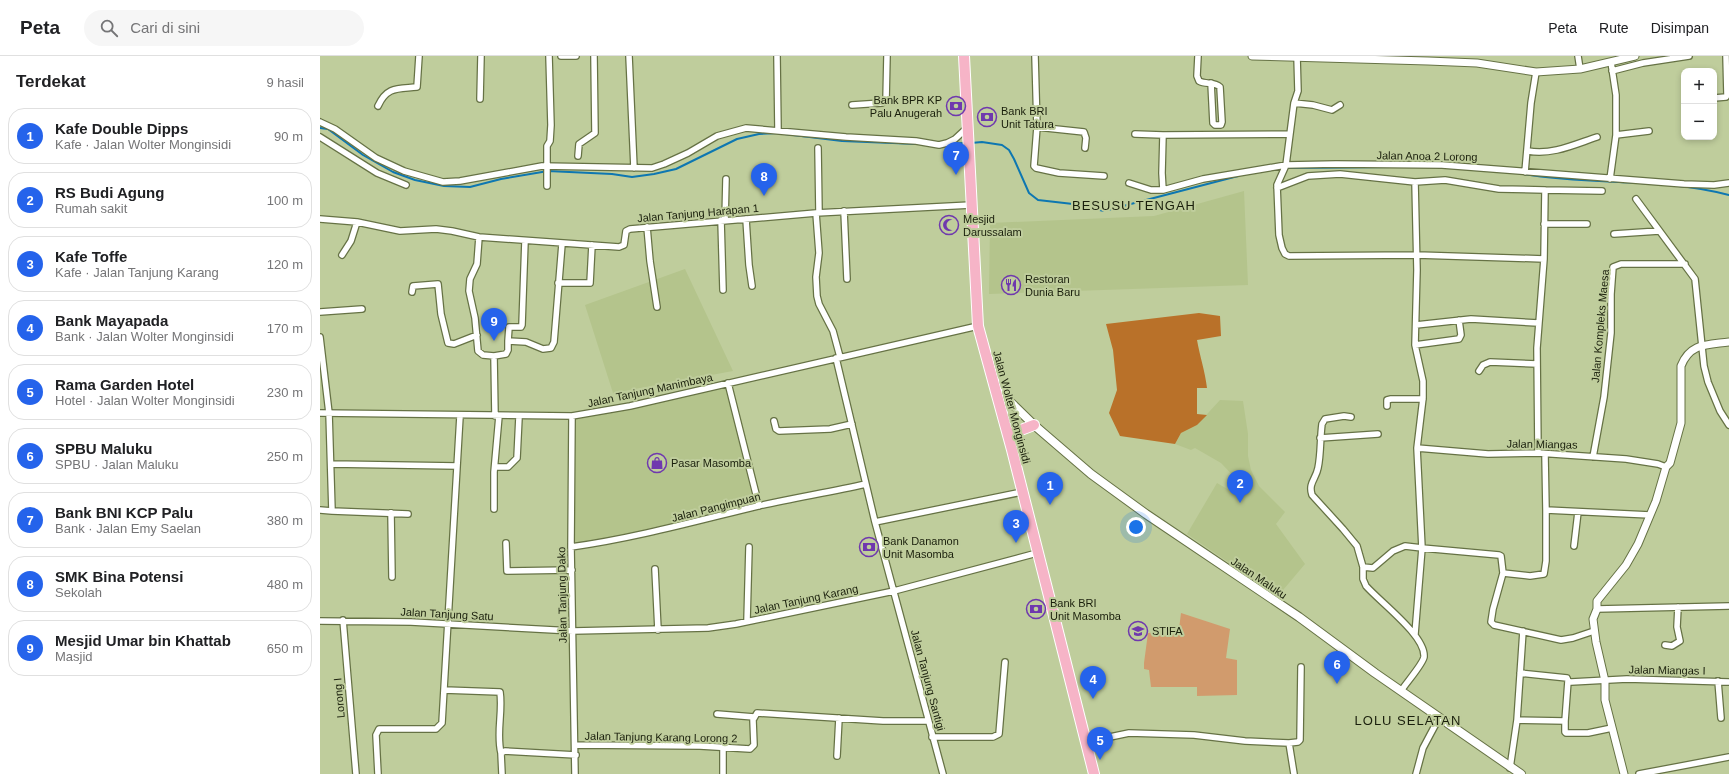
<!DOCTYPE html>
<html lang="id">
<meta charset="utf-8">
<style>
:root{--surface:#fff;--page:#f6f6f6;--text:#202124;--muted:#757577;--line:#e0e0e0;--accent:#2563eb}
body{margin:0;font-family:Arial,sans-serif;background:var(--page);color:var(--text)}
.controls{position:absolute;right:12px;top:12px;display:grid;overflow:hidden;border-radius:8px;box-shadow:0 2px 6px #0003}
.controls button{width:36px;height:36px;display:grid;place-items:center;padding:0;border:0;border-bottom:1px solid var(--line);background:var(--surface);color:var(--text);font:20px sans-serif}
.you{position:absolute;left:816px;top:471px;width:14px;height:14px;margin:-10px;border:3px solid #fff;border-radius:50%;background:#1a73e8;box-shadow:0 0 0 6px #1a73e833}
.badge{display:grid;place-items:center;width:26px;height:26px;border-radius:50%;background:var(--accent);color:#fff;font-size:13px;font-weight:700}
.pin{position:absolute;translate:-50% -33px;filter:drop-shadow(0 1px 2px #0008)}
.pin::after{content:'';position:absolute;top:21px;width:14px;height:12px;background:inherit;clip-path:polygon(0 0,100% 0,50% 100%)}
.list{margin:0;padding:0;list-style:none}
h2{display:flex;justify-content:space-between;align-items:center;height:52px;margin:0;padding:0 16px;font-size:17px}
h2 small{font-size:13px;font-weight:400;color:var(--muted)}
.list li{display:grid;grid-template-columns:26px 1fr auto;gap:12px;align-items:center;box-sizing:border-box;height:56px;margin:0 8px 8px;padding:0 8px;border:1px solid var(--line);border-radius:16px}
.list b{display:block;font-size:15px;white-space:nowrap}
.list p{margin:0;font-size:13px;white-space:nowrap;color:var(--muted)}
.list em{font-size:13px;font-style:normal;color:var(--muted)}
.icon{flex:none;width:22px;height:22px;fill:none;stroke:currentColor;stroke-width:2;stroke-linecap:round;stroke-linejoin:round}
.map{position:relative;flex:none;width:1409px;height:718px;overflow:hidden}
header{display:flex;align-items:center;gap:24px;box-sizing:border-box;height:56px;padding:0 20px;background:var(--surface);border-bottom:1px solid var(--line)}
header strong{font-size:19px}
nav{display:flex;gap:22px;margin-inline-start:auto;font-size:14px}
.search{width:280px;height:36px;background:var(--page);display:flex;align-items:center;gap:10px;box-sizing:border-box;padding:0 14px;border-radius:22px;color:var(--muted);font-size:15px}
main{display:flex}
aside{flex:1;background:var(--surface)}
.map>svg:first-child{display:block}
.built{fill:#b4c48c}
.green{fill:#d19b6d}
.forest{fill:#b97129}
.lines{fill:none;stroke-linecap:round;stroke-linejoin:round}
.stream{stroke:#0e77b1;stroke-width:2}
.minor-casing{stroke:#667245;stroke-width:8}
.tertiary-casing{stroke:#667245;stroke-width:9}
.secondary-casing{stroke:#667245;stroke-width:10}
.trunk-casing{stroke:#fff;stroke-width:12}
.minor{stroke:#fff;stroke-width:5.5}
.tertiary{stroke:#fff;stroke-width:7}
.secondary{stroke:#fff;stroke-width:8}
.trunk{stroke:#f6b4c7;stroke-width:10}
.labels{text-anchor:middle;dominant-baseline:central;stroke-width:4;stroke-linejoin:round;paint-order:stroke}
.poi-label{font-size:11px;fill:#1a1f0c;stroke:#bfcd9c;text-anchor:start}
.street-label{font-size:11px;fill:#1a1f0c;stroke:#bfcd9c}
.quarter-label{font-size:13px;letter-spacing:1px;fill:#1a1f0c;stroke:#bfcd9c}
</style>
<header>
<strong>Peta</strong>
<div class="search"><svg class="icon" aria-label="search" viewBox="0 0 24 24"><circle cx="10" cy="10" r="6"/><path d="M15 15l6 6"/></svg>Cari di sini</div>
<nav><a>Peta</a><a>Rute</a><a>Disimpan</a></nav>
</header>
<main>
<aside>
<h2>Terdekat<small>9 hasil</small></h2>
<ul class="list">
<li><span class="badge">1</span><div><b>Kafe Double Dipps</b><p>Kafe · Jalan Wolter Monginsidi</p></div><em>90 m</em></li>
<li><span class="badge">2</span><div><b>RS Budi Agung</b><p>Rumah sakit</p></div><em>100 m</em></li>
<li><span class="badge">3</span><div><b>Kafe Toffe</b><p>Kafe · Jalan Tanjung Karang</p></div><em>120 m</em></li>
<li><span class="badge">4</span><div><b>Bank Mayapada</b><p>Bank · Jalan Wolter Monginsidi</p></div><em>170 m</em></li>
<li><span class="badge">5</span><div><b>Rama Garden Hotel</b><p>Hotel · Jalan Wolter Monginsidi</p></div><em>230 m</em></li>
<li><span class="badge">6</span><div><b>SPBU Maluku</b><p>SPBU · Jalan Maluku</p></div><em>250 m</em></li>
<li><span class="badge">7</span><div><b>Bank BNI KCP Palu</b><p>Bank · Jalan Emy Saelan</p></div><em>380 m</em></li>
<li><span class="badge">8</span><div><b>SMK Bina Potensi</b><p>Sekolah</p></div><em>480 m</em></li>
<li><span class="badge">9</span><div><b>Mesjid Umar bin Khattab</b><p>Masjid</p></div><em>650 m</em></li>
</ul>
</aside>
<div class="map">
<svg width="1409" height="718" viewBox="0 0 1409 718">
<rect width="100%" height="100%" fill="#bfcd9c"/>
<path class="built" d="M924 135 928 229 669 238 670 167 834 160Z
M365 213 413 315 293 337 265 249Z
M405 329 433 444 369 463 287 483 253 487 255 363 310 353Z
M900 344 923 345 928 378V400L931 414 939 430 965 456 956 468 985 508 958 540 867 478 897 427 916 438 922 429 901 407 875 392 871 394 855 388 861 377 877 369Z"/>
<path class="green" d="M861 557 910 573 906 602 917 604V639L877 640V631H831L829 614 824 613V607L828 577 859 573Z"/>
<path class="forest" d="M879 257 900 260 901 280 877 284C880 301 885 315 887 332H877V358L887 359 877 369 861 377 855 388 800 380 789 357 797 334 793 294 786 268Z"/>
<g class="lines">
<path class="stream" d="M0 72 8 73 43 99 73 116 95 124 124 130 150 131 181 123 228 115 292 118 312 121 334 118 356 113 417 83 439 78 457 77
M465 78 522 85 598 88
M651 87 662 86 682 89 689 94 694 103 709 137 718 144 753 148 784 155 918 120
M629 88 644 87
M966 112 1072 111
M1204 118C1271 130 1343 121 1409 139"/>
<defs>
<path id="minor" d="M241 0H256
M309 0 314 112
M457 0 458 74
M715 0 717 71 714 110 716 112 739 117 784 120
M878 0 877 20 879 25C886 29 894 25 900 31L902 66 901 69H895L893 67 891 27
M1258 0 1260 13
M1292 15 1323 7 1369 0
M1394 42 1406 41 1407 39 1406 0
M160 43 161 0
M974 47 993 49 1012 54 1020 49
M532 49 562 47 566 45 567 0
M58 50C67 30 78 33 97 31L99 0
M0 66 15 73 56 102 84 115 123 126 140 125 222 110 332 112 344 108 368 97 397 80 426 72 526 81 596 85 619 89 627 87 635 83 648 71
M717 71 764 76 766 82 765 92
M815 78 843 79 970 78 974 47 978 35 977 0
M970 78 966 109 957 129 959 179 962 192 965 198 969 200 1097 199 1224 203
M843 79 842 117 843 134
M1296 79 1329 75
M0 81 57 117 86 129
M498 92 499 157
M1208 95C1233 99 1253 89 1277 81
M258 100 259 88 275 77 274 0
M1205 116 1211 47 1216 16
M1290 123 1296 79V39L1291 6
M1095 126 1125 124 1179 133 1225 134 1224 203 1217 292 1218 397
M809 127 831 134H843L883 123 966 109 1016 108 1122 109 1364 128 1394 129 1409 127
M227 130V90L230 85 231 69 229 0
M957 132 988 120 1020 118 1095 126 1097 214 1095 289 1103 325V342L1097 392 1102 492 1085 490 1073 495 1053 512 1043 511V523L1046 530C1060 546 1106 580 1104 601 1103 608 1086 627 1081 635
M1225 134 1282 135
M1316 143 1375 223 1384 310 1388 326 1400 355 1409 369
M524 155 527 223
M496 157 499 197 496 221 497 240 499 248 513 275 520 301
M0 163 37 166 80 175 116 173 132 175 159 181 299 191 304 189 306 175 310 173 496 157 651 149
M426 163 429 209 432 230
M401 164 403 234
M405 164 406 123
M1224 168H1267
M327 171 330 205 337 251
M1294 178 1339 175
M159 181 157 208 150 223 149 235 155 262 158 295 163 299 174 300 175 360
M205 185 202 269 201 271H189L188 285 206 286 223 293 231 292 234 286 242 188
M22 199 31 185 37 166
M238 227H270L272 189
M92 236 93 230 118 228 121 258 128 287 134 288 157 279
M0 256 42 253
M1096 269 1151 263 1218 267
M0 281 9 357 12 455 0 454
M1095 289 1139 283 1141 279 1139 264
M174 300 186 298 188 294V285
M516 302 555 466 623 718
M1159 315 1163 309 1170 306 1217 308
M408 327 439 450
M1067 350V344L1071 343H1103
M0 357 252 360 310 350 658 270
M252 360 251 491 255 718
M1031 361 1024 360 1005 363 1002 368C1000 383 1001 398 998 412 996 423 988 427 992 439L1023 473 1037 490 1043 511
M454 365 456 373 459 375 510 373 532 368
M1000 382 1058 378
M1097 392 1168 398 1218 397 1306 403 1338 408 1346 411
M1225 399 1226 454
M1273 401 1284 341 1291 277V238L1293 211 1301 208H1365
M11 408 137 410
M175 411H188L197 402 199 361
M174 453V416L179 360
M12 455 88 458
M71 457 72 521
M555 466 702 436
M186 487 187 515 252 514
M1254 490 1258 456
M251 491C315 482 376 465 438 450 474 442 510 436 546 428
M335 513 338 574
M1277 553 1409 550
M23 564 36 718
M0 565 91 566 253 575 388 572 416 568 574 535 717 497
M427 565 429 491
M1274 575 1253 582 1241 584 1174 569 1171 566 1173 553 1183 517 1210 520 1224 518 1226 505V454L1330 459
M1095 578 1102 492 1179 499 1181 500 1183 517
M1345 589 1352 590 1360 585 1357 571 1358 551
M1200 617 1247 622 1248 625 1251 626 1307 623 1409 626
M1398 625 1401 662
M124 634 180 636C183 656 176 677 181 697
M397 658 434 661
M1197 664 1245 665V676L1246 677H1268L1292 672
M1245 665 1248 625
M612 681H673L679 678 685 606
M766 686 809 677 874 679 925 685 969 687 974 718
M969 687 978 686 980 684 981 611
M255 689 380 690 430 693 434 689 433 664 437 657 563 665H608
M517 700 519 662
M1190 712 1197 664 1203 575
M58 718 56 679 59 673H116L122 667 140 360
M182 718 181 697 185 695 256 699
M403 718V691
M1096 718 1103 692 1119 662
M1319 718 1409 701"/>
<path id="tertiary" d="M932 0 1108 5 1157 7 1216 16 1260 13 1315 0
M1304 718 1285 644V625L1276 586 1273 563 1277 553V545L1306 509 1318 488 1336 445 1346 411 1350 407 1361 367V310C1370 287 1387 289 1409 286"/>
<path id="secondary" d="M675 331 714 369 771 418 826 458 979 561 1055 617 1201 718"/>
<path id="trunk" d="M644 0 658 270 692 394 774 718
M688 379 714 369"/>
</defs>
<use href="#minor" class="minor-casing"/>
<use href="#tertiary" class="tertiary-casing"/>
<use href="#secondary" class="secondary-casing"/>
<use href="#trunk" class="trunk-casing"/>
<use href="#minor" class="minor"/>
<use href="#tertiary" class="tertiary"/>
<use href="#secondary" class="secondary"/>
<use href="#trunk" class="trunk"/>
</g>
<defs>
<symbol id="bank-ring" viewBox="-11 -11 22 22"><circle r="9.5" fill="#bfcd9c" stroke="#6f38ae" stroke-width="1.5"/><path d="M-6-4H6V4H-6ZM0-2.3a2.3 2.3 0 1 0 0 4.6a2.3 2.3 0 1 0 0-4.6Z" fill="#6f38ae"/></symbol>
<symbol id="mosque-ring" viewBox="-11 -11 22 22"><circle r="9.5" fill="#bfcd9c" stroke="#6f38ae" stroke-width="1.5"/><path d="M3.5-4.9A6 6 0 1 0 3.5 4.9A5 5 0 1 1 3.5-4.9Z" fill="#6f38ae"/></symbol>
<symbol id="restaurant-ring" viewBox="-11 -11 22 22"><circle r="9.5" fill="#bfcd9c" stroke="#6f38ae" stroke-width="1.5"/><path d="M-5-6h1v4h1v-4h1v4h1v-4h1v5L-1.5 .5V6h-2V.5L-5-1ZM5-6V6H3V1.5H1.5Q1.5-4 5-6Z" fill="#6f38ae"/></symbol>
<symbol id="shop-ring" viewBox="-11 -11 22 22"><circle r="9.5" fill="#bfcd9c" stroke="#6f38ae" stroke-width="1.5"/><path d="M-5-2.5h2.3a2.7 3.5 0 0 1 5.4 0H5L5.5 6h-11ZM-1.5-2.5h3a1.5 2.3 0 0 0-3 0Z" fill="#6f38ae"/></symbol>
<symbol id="university-ring" viewBox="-11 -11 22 22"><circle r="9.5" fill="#bfcd9c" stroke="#6f38ae" stroke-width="1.5"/><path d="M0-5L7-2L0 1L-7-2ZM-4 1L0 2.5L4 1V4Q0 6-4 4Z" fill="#6f38ae"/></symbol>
</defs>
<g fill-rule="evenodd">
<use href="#bank-ring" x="625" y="39" width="22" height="22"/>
<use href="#bank-ring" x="656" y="50" width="22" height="22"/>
<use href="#mosque-ring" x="618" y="158" width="22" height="22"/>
<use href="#restaurant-ring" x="680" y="218" width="22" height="22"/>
<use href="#shop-ring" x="326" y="396" width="22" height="22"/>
<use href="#bank-ring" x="538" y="480" width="22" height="22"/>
<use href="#bank-ring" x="705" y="542" width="22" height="22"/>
<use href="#university-ring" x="807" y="564" width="22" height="22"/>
</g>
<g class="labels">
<g class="poi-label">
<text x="622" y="44" text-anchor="end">Bank BPR KP<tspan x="622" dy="13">Palu Anugerah</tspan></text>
<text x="681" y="55">Bank BRI<tspan x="681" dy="13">Unit Tatura</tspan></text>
<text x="643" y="163">Mesjid<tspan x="643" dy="13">Darussalam</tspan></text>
<text x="705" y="223">Restoran<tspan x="705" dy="13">Dunia Baru</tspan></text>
<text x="351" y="407">Pasar Masomba</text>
<text x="563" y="485">Bank Danamon<tspan x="563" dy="13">Unit Masomba</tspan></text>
<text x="730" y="547">Bank BRI<tspan x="730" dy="13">Unit Masomba</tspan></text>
<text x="832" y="575">STIFA</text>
</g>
<g class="street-label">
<text transform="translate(1107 100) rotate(1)">Jalan Anoa 2 Lorong</text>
<text transform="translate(378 157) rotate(-5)">Jalan Tanjung Harapan 1</text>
<text transform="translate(1280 270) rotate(-85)">Jalan Kompleks Maesa</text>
<text transform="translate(330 334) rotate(-12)">Jalan Tanjung Manimbaya</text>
<text transform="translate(692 351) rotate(75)">Jalan Wolter Monginsidi</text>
<text transform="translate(1222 388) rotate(1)">Jalan Miangas</text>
<text transform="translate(396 451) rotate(-14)">Jalan Pangimpuan</text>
<text transform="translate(939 522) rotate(34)">Jalan Maluku</text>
<text transform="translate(242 539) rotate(-91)">Jalan Tanjung Dako</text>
<text transform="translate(486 543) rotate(-12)">Jalan Tanjung Karang</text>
<text transform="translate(127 558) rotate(3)">Jalan Tanjung Satu</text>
<text transform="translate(1347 614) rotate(1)">Jalan Miangas I</text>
<text transform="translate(608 624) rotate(75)">Jalan Tanjung Santigi</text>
<text transform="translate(19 642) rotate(-95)">Lorong I</text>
<text transform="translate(341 681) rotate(1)">Jalan Tanjung Karang Lorong 2</text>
</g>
<g class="quarter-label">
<text x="814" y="149">BESUSU TENGAH</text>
<text x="1088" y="664">LOLU SELATAN</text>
</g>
</g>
</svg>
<div class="controls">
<button>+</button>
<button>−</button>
</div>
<div class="you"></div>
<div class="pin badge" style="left:730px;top:449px">1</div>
<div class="pin badge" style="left:920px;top:447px">2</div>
<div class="pin badge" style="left:696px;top:487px">3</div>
<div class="pin badge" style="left:773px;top:643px">4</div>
<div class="pin badge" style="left:780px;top:704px">5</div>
<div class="pin badge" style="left:1017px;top:628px">6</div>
<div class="pin badge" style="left:636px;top:119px">7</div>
<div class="pin badge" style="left:444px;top:140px">8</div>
<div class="pin badge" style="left:174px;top:285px">9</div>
</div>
</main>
